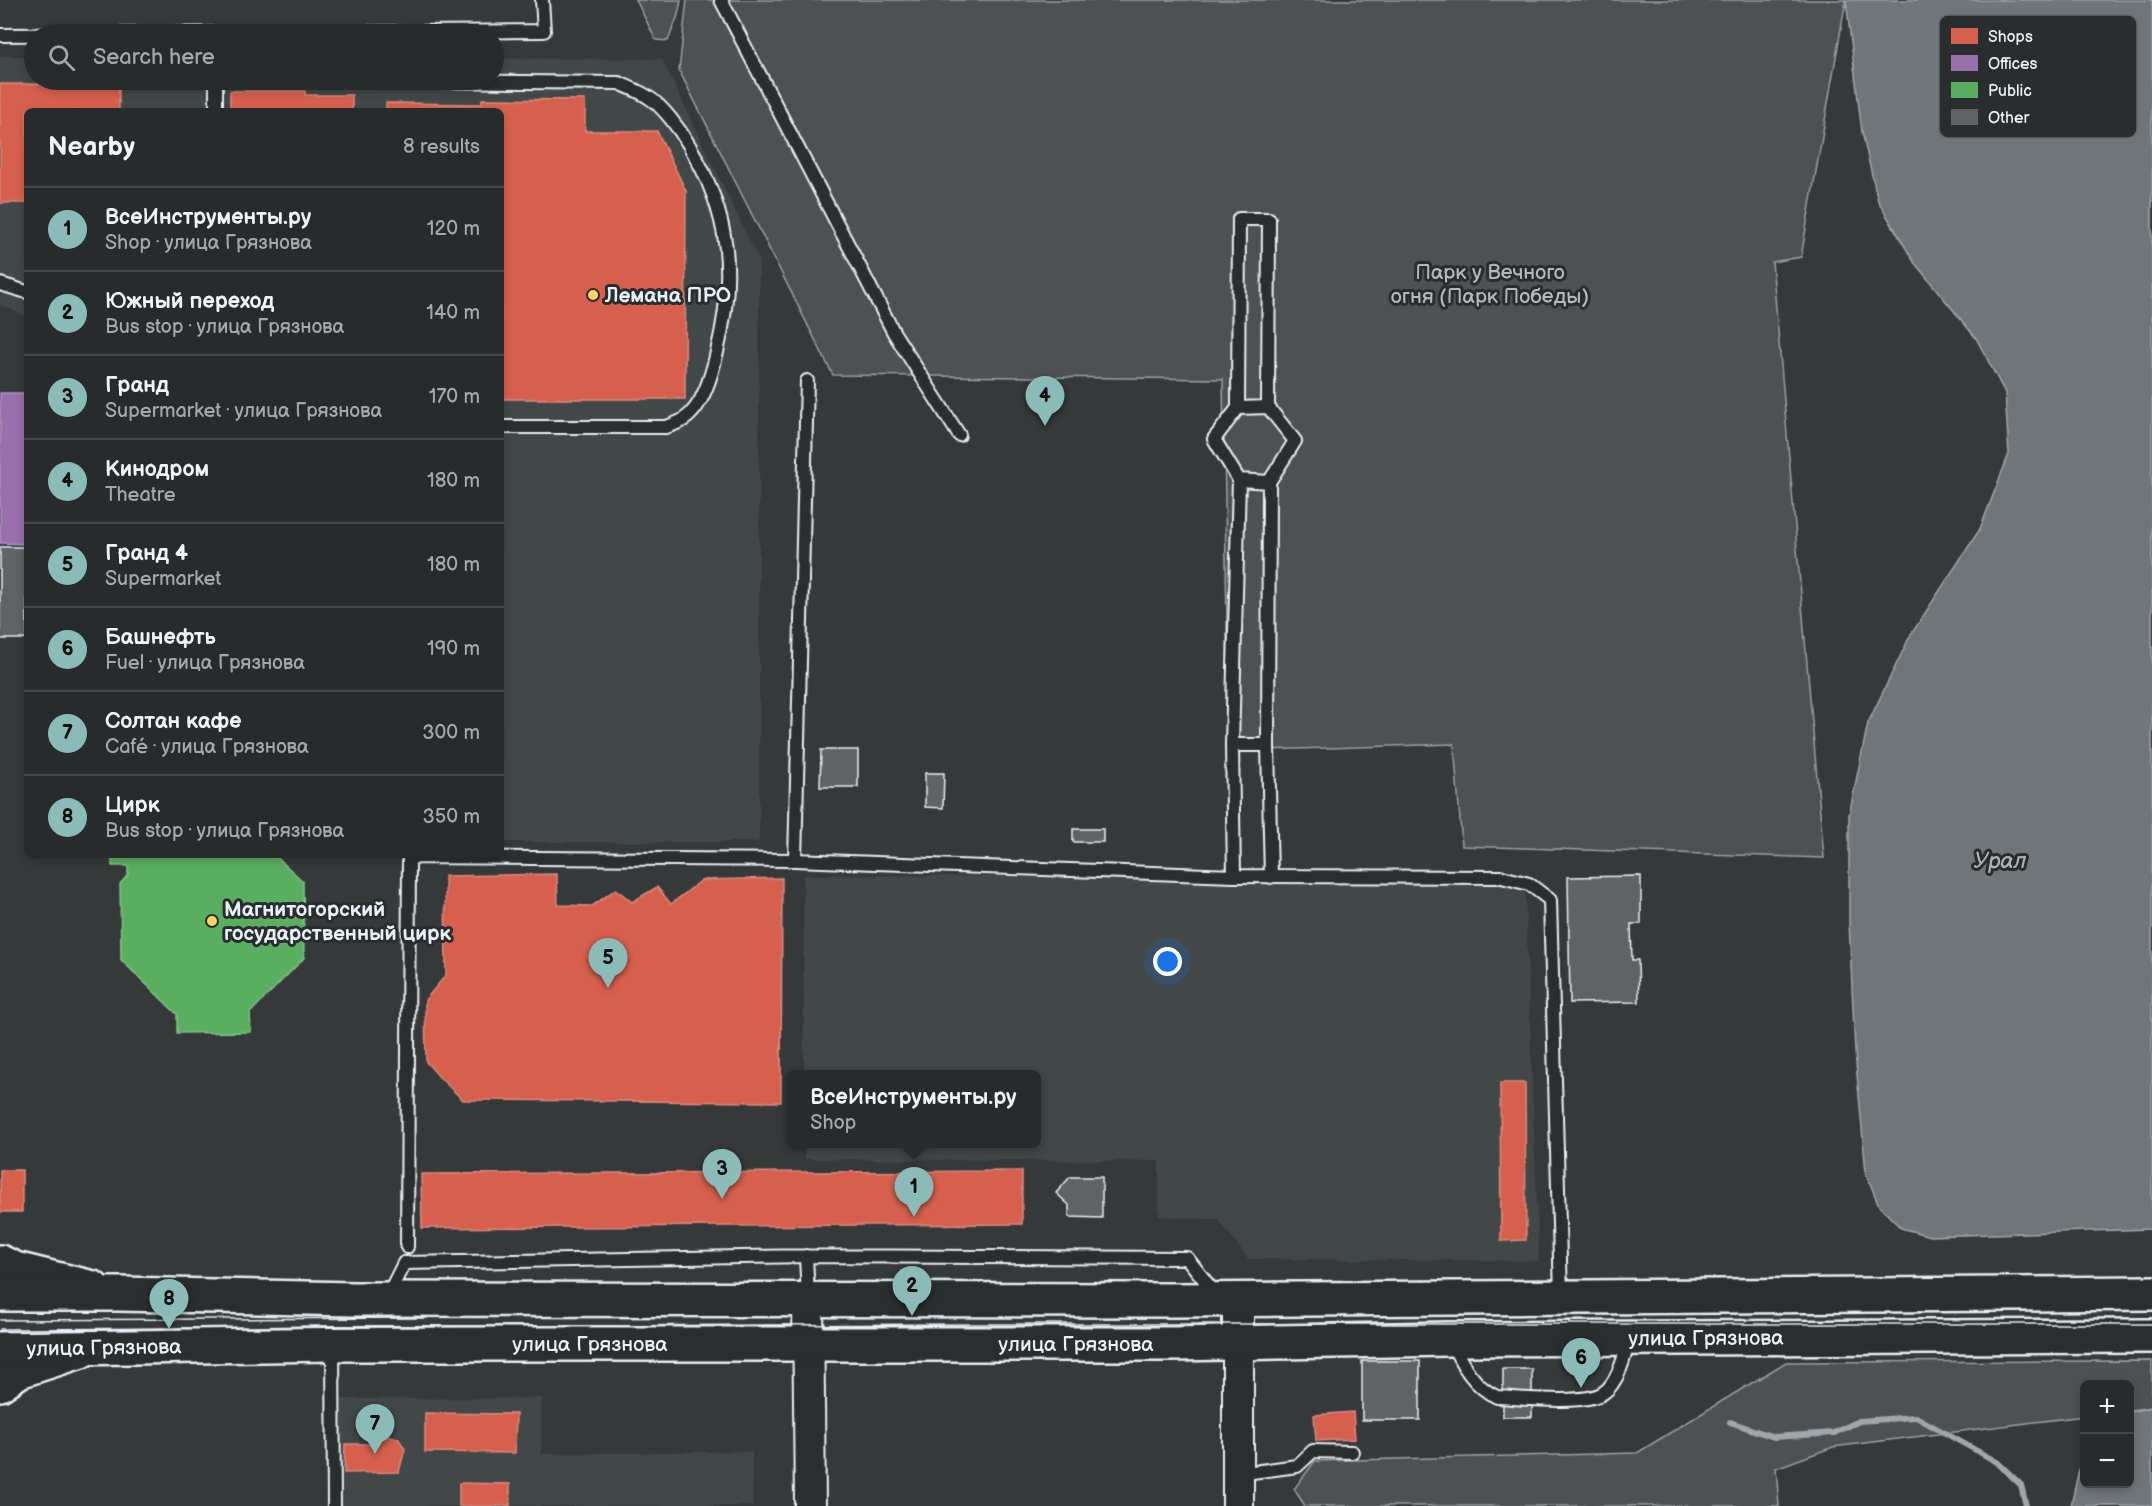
<!DOCTYPE html>
<meta charset="utf-8">
<style>
:root{--surface:#282b2c;--page:#343738;--text:#f1f3f6;--muted:#a5a7a9;--line:#444748;--accent:#8bbbb9}
body{margin:0;font-family:"Balsamiq Sans",sans-serif;background:var(--page);color:var(--text)}
.controls{position:absolute;right:18px;bottom:18px;display:grid;overflow:hidden;border-radius:9px;box-shadow:0 3px 9px #0003}
.controls button{width:54px;height:54px;display:grid;place-items:center;padding:0;border:0;border-bottom:2px solid var(--line);background:var(--surface);color:var(--text);font:30px sans-serif}
.you{position:absolute;left:1168px;top:962px;width:21px;height:21px;margin:-15px;border:4px solid #fff;border-radius:50%;background:#1a73e8;box-shadow:0 0 0 9px #1a73e833}
.badge{display:grid;place-items:center;width:39px;height:39px;border-radius:50%;background:var(--accent);color:#111;font-size:20px;font-weight:700}
.pin{position:absolute;translate:-50% -50px;filter:drop-shadow(0 2px 3px #0008)}
.pin::after{content:'';position:absolute;top:32px;width:21px;height:18px;background:inherit;clip-path:polygon(0 0,100% 0,50% 100%)}
.popup{position:absolute;left:786px;top:1070px;width:255px;height:78px;box-sizing:border-box;display:grid;place-content:center;border-radius:9px;background:var(--surface);filter:drop-shadow(0 2px 4px #0005);font-size:20px;white-space:nowrap;color:var(--muted)}
.popup b{font-size:22px;color:var(--text)}
.popup::after{content:'';position:absolute;left:50%;top:100%;margin-left:-12px;border:12px solid transparent;border-top-color:var(--surface)}
.list{margin:0;padding:0;list-style:none}
h2{display:flex;justify-content:space-between;align-items:center;height:78px;margin:0;padding:0 24px;font-size:26px}
h2 small{font-size:20px;font-weight:400;color:var(--muted)}
.list li{display:grid;grid-template-columns:39px 1fr auto;gap:18px;align-items:center;box-sizing:border-box;height:84px;padding:0 24px;border-top:2px solid var(--line)}
.list b{display:block;font-size:22px;white-space:nowrap}
.list p{margin:0;font-size:20px;white-space:nowrap;color:var(--muted)}
.list em{font-size:20px;font-style:normal;color:var(--muted)}
.icon{flex:none;width:33px;height:33px;fill:none;stroke:currentColor;stroke-width:2;stroke-linecap:round;stroke-linejoin:round}
.map{position:relative;flex:none;width:2152px;height:1506px;overflow:hidden}
.search{position:absolute;background:var(--surface);box-shadow:0 3px 9px #0003;left:24px;top:24px;width:480px;height:66px;display:flex;align-items:center;gap:15px;box-sizing:border-box;padding:0 21px;border-radius:33px;color:var(--muted);font-size:22px}
.panel{position:absolute;background:var(--surface);box-shadow:0 3px 9px #0003;left:24px;top:108px;width:480px;height:750px;border-radius:9px}
.map>svg:first-child{display:block}
.built{fill:#424647}
.green{fill:#4d5152;stroke:#9aa1a5;stroke-width:1.5}
.water{fill:#707579;stroke:#a0a7ac;stroke-width:1.5}
.shops{fill:#d6604d;stroke:#db8c80;stroke-width:1.5}
.offices{fill:#9970ab;stroke:#b197c2;stroke-width:1.5}
.public{fill:#5aae61;stroke:#85c28e;stroke-width:1.5}
.lines{fill:none;stroke-linecap:round;stroke-linejoin:round}
.stream{stroke:#a0a7ac;stroke-width:6}
.building{fill:#5f6365;stroke:#e8f1f8;stroke-width:1.5}
.service-casing{stroke:#e8f1f8;stroke-width:16}
.tertiary-casing{stroke:#e8f1f8;stroke-width:34}
.secondary-casing{stroke:#e8f1f8;stroke-width:38}
.primary-casing{stroke:#e8f1f8;stroke-width:38}
.service{stroke:#2a2d2e;stroke-width:12}
.tertiary{stroke:#2a2d2e;stroke-width:30}
.secondary{stroke:#2a2d2e;stroke-width:33}
.primary{stroke:#2a2d2e;stroke-width:33}
.tram{stroke:#e8f1f8;stroke-width:1.5}
.poi-dot{fill:#ffd166;stroke:#2a2d2e;stroke-width:2}
.labels{text-anchor:middle;dominant-baseline:central;stroke-width:6;stroke-linejoin:round;paint-order:stroke}
.park-label{font-size:21px;fill:#b2b9be;stroke:#2a2d2e}
.poi-label{font-size:21px;font-weight:bold;fill:#e8f1f8;stroke:#2a2d2e;text-anchor:start}
.street-label{font-size:21px;fill:#e8f1f8;stroke:#2a2d2e}
.water-label{font-size:22px;font-style:italic;fill:#acb3b8;stroke:#2a2d2e}
.key{fill:#2a2d2e;stroke:#63686b;stroke-width:1.5}
.key-label{font-size:16px;fill:#e8f1f8}
</style>
<div class="map">
<svg width="2152" height="1506" viewBox="0 0 2152 1506">
<rect width="100%" height="100%" fill="#35393a"/>
<filter id="ink" filterUnits="userSpaceOnUse"><feTurbulence type="fractalNoise" baseFrequency=".0167" numOctaves="2"/><feDisplacementMap in="SourceGraphic" scale="12" xChannelSelector="R" yChannelSelector="G"/><feConvolveMatrix kernelMatrix="1 2 1 2 8 2 1 2 1" color-interpolation-filters="sRGB"/></filter>
<g filter="url(#ink)">
<path class="built" d="M0 56H34V80H494V58L662 59 759 260V842H501V111H27V317L0 304Z
M803 875 1502 880 1525 890 1539 1261 1248 1259 1219 1220 1159 1216V1161L805 1159 804 1144H1037V1074H804Z
M542 1398 541 1454 752 1451V1506H342V1399Z"/>
<path class="green" d="M636 0H681L678 15 668 41 656 40Z
M687 0H1846L1801 257 1772 262 1824 858 1462 846 1454 744 1229 751 1223 379 833 375 679 70Z
M2152 1361V1407L2130 1410V1384H2084V1416L1833 1447 1776 1468 1779 1506H1305L1294 1489 1315 1461 1637 1453 1786 1362Z"/>
<path class="water" d="M1846 0H2152V1229L1930 1236 1901 1228 1879 1206 1866 1173 1855 1052 1849 922V815L1868 723 1910 636 1980 529 2009 454 2005 393 1976 338 1914 262 1878 201 1862 132Z
M2152 1407V1506H2071L2084 1446V1484H2130V1412Z"/>
<path class="shops" d="M0 84H119V111H27V203H0Z
M230 91H305V95H352V111H230Z
M482 99 585 100V131H657L686 191 685 399H501V111H386V103L482 104Z
M557 874 558 905 592 906 616 889 632 902 657 887 671 904 702 880 782 878 781 1102 463 1100 441 1079 426 1062 425 1000 446 975 445 876Z
M1500 1083H1525L1526 1240 1501 1241Z
M0 1170H22V1212H0Z
M1022 1171V1224L422 1228 421 1174Z
M1353 1412 1355 1439 1316 1441 1314 1415Z
M425 1413 516 1414 515 1453 425 1452Z
M385 1436 398 1438 405 1449 399 1472 344 1473 345 1444H378L379 1439Z
M459 1483 510 1484V1506H459Z"/>
<path class="offices" d="M0 393H27V544L0 543Z"/>
<path class="public" d="M112 855H274L303 881 304 958 250 1013 251 1032 177 1033V1014L121 960 120 884 128 875V866H112Z"/>
<g class="lines">
<path class="stream" d="M1730 1422 1774 1437 1834 1433 1859 1421 1916 1417 1997 1462 2021 1485 2026 1506"/>
</g>
<path class="building" d="M0 547H27V639H0Z
M821 750H858V787H820Z
M925 773H944L943 808 925 807Z
M1073 829H1103V842H1073Z
M1641 876V924H1631L1632 960H1638L1639 1002 1570 1003 1568 877Z
M1070 1177H1102V1218L1069 1217V1205L1056 1193Z
M1362 1361H1420V1420H1362Z
M1503 1369H1532V1417H1503Z"/>
<g class="lines">
<defs>
<path id="service" d="M721 0 894 333 959 435
M0 35 544 31 542 0
M337 80 619 83C628 87 639 91 648 97 663 106 680 130 689 145 730 214 736 274 717 352 712 373 703 408 683 420 678 423 672 425 666 427H501
M216 111V80
M0 284 27 292
M1238 408 1268 407
M1239 480 1269 482
M1232 745H1268
M795 860 1234 876 1502 877 1529 884 1550 900 1561 1296
M1234 876 1232 745 1239 480 1214 439 1238 408 1239 219H1269L1268 407 1295 441 1269 482 1268 745 1271 877
M407 1247 409 857 795 860 807 381
M806 1256 808 1298
M388 1295 404 1263 806 1256 1187 1258 1217 1296
M1451 1342C1462 1364 1474 1387 1497 1397 1521 1398 1585 1405 1603 1393 1618 1383 1625 1356 1629 1339
M333 1345 334 1506
M1238 1474 1297 1466 1313 1451 1352 1452"/>
<path id="tertiary" d="M808 1299 810 1506
M1238 1299V1506"/>
<path id="secondary" d="M0 1262 15 1269 93 1288
M0 1384 19 1371 81 1351"/>
<g id="primary">
<path d="M0 1294H119L353 1299 1173 1300 2152 1293"/>
<path id="s1" d="M0 1349 333 1344H1173L1449 1339 2152 1336"/>
</g>
</defs>
<use href="#service" class="service-casing"/>
<use href="#tertiary" class="tertiary-casing"/>
<use href="#secondary" class="secondary-casing"/>
<use href="#primary" class="primary-casing"/>
<use href="#service" class="service"/>
<use href="#tertiary" class="tertiary"/>
<use href="#secondary" class="secondary"/>
<use href="#primary" class="primary"/>
<path class="tram" d="M0 1320 427 1318
M0 1329 972 1324H2152"/>
</g>
</g>
<g class="poi-dot">
<circle cx="593" cy="295" r="6"/>
<circle cx="212" cy="921" r="6"/>
</g>
<g class="labels">
<g class="park-label">
<text x="1490" y="272">Парк у Вечного<tspan x="1490" dy="24">огня (Парк Победы)</tspan></text>
</g>
<g class="poi-label">
<text x="605" y="295">Лемана ПРО</text>
<text x="224" y="909">Магнитогорский<tspan x="224" dy="24">государственный цирк</tspan></text>
</g>
<g class="street-label">
<text stroke="none"><textPath href="#s1" startOffset="1706">улица Грязнова</textPath></text>
<text stroke="none"><textPath href="#s1" startOffset="590">улица Грязнова</textPath></text>
<text stroke="none"><textPath href="#s1" startOffset="1076">улица Грязнова</textPath></text>
<text stroke="none"><textPath href="#s1" startOffset="104">улица Грязнова</textPath></text>
</g>
<g class="water-label">
<text x="2000" y="861">Урал</text>
</g>
</g>
<rect x="1939" y="15" width="198" height="123" rx="9" class="key"/>
<rect x="1951" y="28" width="27" height="16" fill="#d6604d"/>
<rect x="1951" y="55" width="27" height="16" fill="#9970ab"/>
<rect x="1951" y="82" width="27" height="16" fill="#5aae61"/>
<rect x="1951" y="109" width="27" height="16" fill="#5f6365"/>
<g class="key-label">
<text x="1988" y="42">Shops</text>
<text x="1988" y="69">Offices</text>
<text x="1988" y="96">Public</text>
<text x="1988" y="123">Other</text>
</g>
</svg>
<div class="controls">
<button>+</button>
<button>−</button>
</div>
<div class="you"></div>
<div class="pin badge" style="left:914px;top:1217px">1</div>
<div class="popup"><b>ВсеИнструменты.ру</b>Shop</div>
<div class="pin badge" style="left:912px;top:1316px">2</div>
<div class="pin badge" style="left:722px;top:1199px">3</div>
<div class="pin badge" style="left:1045px;top:426px">4</div>
<div class="pin badge" style="left:608px;top:988px">5</div>
<div class="pin badge" style="left:1581px;top:1388px">6</div>
<div class="pin badge" style="left:375px;top:1454px">7</div>
<div class="pin badge" style="left:169px;top:1329px">8</div>
<div class="search"><svg class="icon" aria-label="search" viewBox="0 0 24 24"><circle cx="10" cy="10" r="6"/><path d="M15 15l6 6"/></svg>Search here</div>
<section class="panel">
<h2>Nearby<small>8 results</small></h2>
<ul class="list">
<li><span class="badge">1</span><div><b>ВсеИнструменты.ру</b><p>Shop · улица Грязнова</p></div><em>120 m</em></li>
<li><span class="badge">2</span><div><b>Южный переход</b><p>Bus stop · улица Грязнова</p></div><em>140 m</em></li>
<li><span class="badge">3</span><div><b>Гранд</b><p>Supermarket · улица Грязнова</p></div><em>170 m</em></li>
<li><span class="badge">4</span><div><b>Кинодром</b><p>Theatre</p></div><em>180 m</em></li>
<li><span class="badge">5</span><div><b>Гранд 4</b><p>Supermarket</p></div><em>180 m</em></li>
<li><span class="badge">6</span><div><b>Башнефть</b><p>Fuel · улица Грязнова</p></div><em>190 m</em></li>
<li><span class="badge">7</span><div><b>Солтан кафе</b><p>Café · улица Грязнова</p></div><em>300 m</em></li>
<li><span class="badge">8</span><div><b>Цирк</b><p>Bus stop · улица Грязнова</p></div><em>350 m</em></li>
</ul>
</section>
</div>
